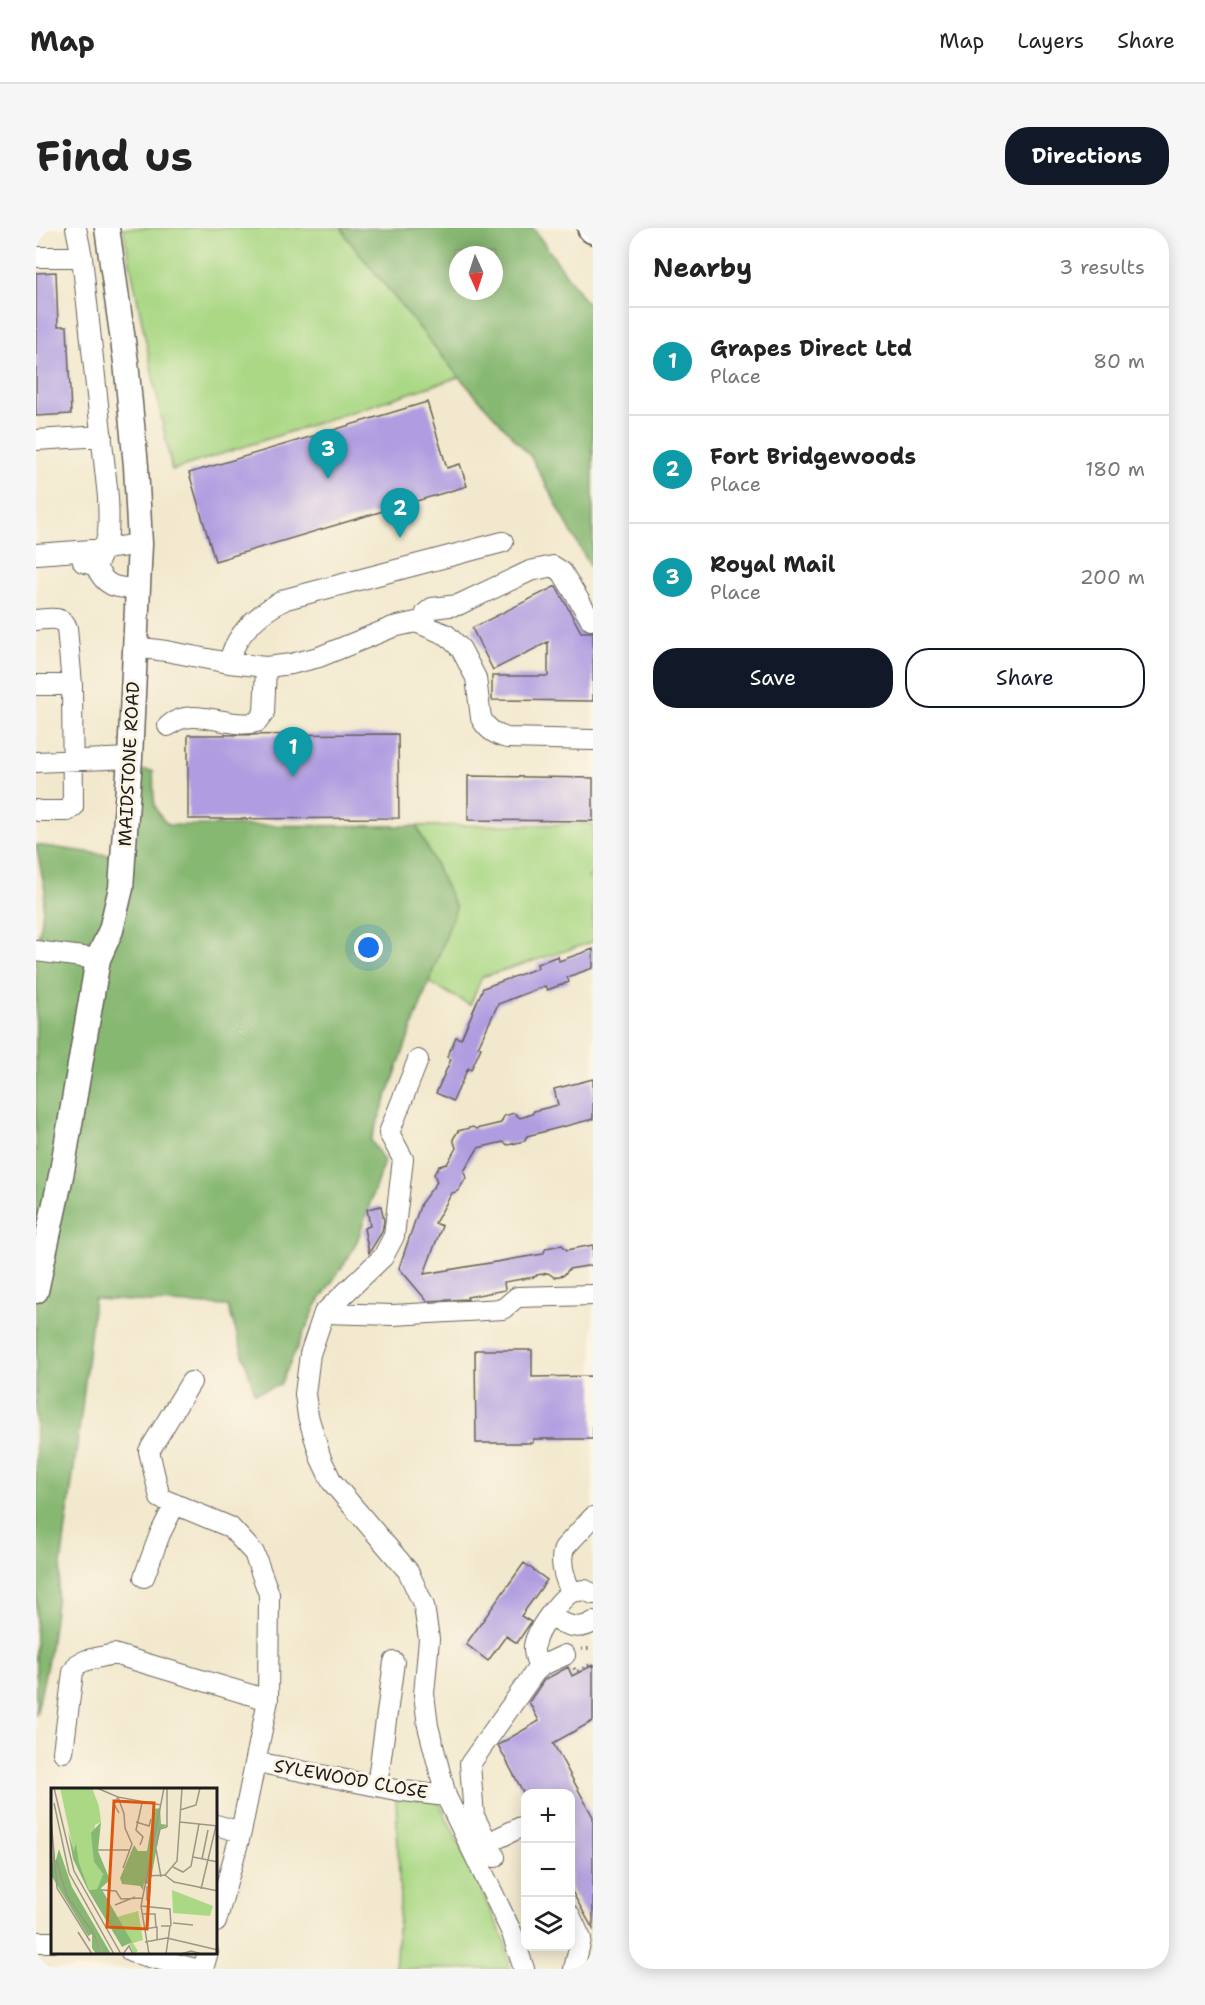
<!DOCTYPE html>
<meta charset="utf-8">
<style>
:root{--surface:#fff;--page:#f6f6f6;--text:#222;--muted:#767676;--line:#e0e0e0;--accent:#111827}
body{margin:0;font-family:"Shantell Sans",sans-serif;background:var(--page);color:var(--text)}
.controls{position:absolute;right:18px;bottom:18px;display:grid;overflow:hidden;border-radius:12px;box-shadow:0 3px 15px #0003}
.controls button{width:54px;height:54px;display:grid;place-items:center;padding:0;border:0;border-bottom:2px solid var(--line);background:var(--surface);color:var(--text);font:30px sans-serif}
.compass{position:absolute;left:413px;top:18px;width:54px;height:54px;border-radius:50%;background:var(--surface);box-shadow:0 3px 15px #0003;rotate:177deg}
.you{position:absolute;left:333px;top:720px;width:21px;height:21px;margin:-15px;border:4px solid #fff;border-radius:50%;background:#1a73e8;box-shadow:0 0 0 9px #1a73e833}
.badge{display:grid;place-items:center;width:39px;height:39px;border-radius:50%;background:var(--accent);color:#fff;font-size:20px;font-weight:700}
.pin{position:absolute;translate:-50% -50px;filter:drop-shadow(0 2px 3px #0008)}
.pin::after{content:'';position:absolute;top:32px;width:21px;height:18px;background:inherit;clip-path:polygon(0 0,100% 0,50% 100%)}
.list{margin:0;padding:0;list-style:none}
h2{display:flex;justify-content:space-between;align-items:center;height:78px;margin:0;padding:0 24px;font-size:26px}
h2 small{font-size:20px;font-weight:400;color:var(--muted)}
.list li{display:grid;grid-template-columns:39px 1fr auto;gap:18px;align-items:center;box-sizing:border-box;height:108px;padding:0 24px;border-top:2px solid var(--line)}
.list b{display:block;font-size:22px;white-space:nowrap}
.list p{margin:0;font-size:20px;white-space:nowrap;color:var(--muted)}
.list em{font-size:20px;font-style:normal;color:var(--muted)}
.actions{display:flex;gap:12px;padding:18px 24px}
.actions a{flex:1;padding:14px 0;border:2px solid var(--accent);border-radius:24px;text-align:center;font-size:21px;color:var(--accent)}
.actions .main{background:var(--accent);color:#fff}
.icon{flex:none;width:33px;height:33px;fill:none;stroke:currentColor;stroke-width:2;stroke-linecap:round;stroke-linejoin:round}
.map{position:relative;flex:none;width:557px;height:1741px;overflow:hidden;border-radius:24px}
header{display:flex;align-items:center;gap:36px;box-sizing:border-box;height:84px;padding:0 30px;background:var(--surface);border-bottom:2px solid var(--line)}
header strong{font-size:28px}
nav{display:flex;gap:33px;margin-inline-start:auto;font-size:21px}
.intro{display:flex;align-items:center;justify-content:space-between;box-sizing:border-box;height:144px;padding:0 36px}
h1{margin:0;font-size:42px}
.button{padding:15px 27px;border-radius:24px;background:var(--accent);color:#fff;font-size:21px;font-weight:700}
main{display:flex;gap:36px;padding:0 36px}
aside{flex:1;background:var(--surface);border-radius:24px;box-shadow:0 3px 15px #0003}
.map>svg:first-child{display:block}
.green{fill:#aad885;stroke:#637a50;stroke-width:1.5}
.forest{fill:#87b872;stroke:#526a47;stroke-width:1.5;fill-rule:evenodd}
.building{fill:#af9ce1}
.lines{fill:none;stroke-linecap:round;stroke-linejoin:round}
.minor-casing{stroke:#67635a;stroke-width:22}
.major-casing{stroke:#67635a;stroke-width:27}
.highway-casing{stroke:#67635a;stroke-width:32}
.path{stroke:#67635a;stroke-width:3;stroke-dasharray:1.5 4.5;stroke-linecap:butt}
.minor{stroke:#fff;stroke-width:20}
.major{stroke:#fff;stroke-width:24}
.highway{stroke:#fff;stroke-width:28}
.labels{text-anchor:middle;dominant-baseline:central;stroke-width:6;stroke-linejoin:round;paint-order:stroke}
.street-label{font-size:18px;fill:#1c1c1c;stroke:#fcf5e5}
.inset-road{fill:none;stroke:#9c9686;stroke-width:1.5}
.view{fill:#de560d;fill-opacity:0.15;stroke:#de560d;stroke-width:3}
.inset-edge{fill:none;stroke:#1c1c1c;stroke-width:3}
</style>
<header>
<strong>Map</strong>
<nav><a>Map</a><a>Layers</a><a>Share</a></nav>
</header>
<div class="intro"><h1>Find us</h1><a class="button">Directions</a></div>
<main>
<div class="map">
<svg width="557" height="1741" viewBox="0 0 557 1741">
<rect width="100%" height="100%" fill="#fcf5e5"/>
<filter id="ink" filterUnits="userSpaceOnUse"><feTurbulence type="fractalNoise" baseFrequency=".0167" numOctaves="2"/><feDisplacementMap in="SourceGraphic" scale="12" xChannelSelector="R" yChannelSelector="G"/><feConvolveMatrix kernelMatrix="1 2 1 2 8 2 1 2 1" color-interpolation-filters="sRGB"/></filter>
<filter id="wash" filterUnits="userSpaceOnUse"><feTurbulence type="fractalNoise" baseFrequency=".008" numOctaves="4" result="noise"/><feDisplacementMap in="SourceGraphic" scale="24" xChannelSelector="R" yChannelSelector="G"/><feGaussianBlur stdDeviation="1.35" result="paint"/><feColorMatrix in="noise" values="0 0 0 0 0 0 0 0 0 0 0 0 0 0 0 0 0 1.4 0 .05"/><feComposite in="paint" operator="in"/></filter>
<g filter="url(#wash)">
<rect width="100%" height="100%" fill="#f2e8cd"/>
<path class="green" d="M87 0H306L311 10 423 149 136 242Z
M557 596V645L552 650 557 654V714L446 749 434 777 392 754 420 680 381 598Z
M360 1569 403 1574 469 1713 474 1741H359L364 1674Z"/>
<path class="forest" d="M306 0H497L557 84V344L495 229 423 149 311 10ZM422 27H458V63H422Z
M93 541 117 543C119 565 113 582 133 597L381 598 420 680 335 912 348 933 322 1011 312 1030 281 1076 244 1157 219 1165 192 1078 58 1071 46 1180 13 1427 0 1487V716L5 698 9 662 0 617 87 629Z"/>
<g id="blocks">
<path class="building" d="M20 44 22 98H31L35 186 0 188V45Z
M391 174 411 240 424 236 431 258 179 333 153 245Z
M520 358 545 404H557V473L456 472V448H512V414L457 442 436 400Z
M362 506 363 590 152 591V507Z
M432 548 557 550V593L432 592Z
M557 721V740L531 749 533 754 511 762 509 758 462 776 442 819 445 820 435 842 432 840 417 873 400 865 415 831 411 829 420 809 425 811 447 760 502 740 501 736 522 728 523 733Z
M557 851V891L491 908 488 913 472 917 467 914 442 920 428 943 430 950 422 963 416 965 399 995 406 998 388 1046 507 1026 510 1020 526 1017 531 1022 557 1017V1037L533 1041 528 1047 518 1049 512 1045 501 1047 498 1049 468 1054 469 1062 431 1069 432 1071 391 1073 363 1040 385 975 401 954 398 946 403 938 411 936 420 920 417 911 422 903 437 899 440 901 465 895 468 888 478 885 484 890 496 886 498 883 522 877 518 861Z
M345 978 348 993 346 1004 333 1025 328 1000 334 998 331 981Z
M439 1122H496V1149L557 1148V1211H497V1215H440Z
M488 1335 511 1352 485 1388 495 1394 481 1415 470 1408 452 1433 430 1416Z
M557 1437V1493L517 1515 557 1589V1701L534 1660V1566H488L462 1517 503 1493 493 1474 508 1452 532 1439 536 1448Z"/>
</g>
</g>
<g filter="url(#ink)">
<use href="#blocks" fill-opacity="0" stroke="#67635a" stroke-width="1.5"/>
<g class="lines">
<defs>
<path id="minor" d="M0 29H46L40 0
M46 29 72 269C73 299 75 310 60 338
M0 212 66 208
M0 326 69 321 104 316
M47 334 60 338C69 360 81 360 102 361
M0 392C12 391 27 387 31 400L36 457 37 579 32 583H3L0 582
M386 395 390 385 396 380 422 377 494 343 517 338 526 344 555 392
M99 419 130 423 193 435 230 439 255 436 283 429 357 399 380 394 411 407 425 421 440 450 445 490C450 500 460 507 471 510L557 512
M193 435C199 405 223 385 250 371L467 314
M0 457H36
M132 498C157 476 193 502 221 494L228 485 230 439
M0 534 94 530
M0 723 62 731
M382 832 353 905 367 931 358 1008 347 1029 288 1085 274 1126 269 1166 272 1188 285 1231 296 1254 372 1343 388 1378 393 1411 388 1466 392 1498 410 1568 476 1705 488 1741
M288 1085 357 1087 467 1081 481 1069 557 1067
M155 1154 113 1223 124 1270 194 1299 218 1325 233 1366 232 1472 205 1604 180 1694
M108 1349 124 1306 139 1276
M535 1364C529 1351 522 1333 529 1319L557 1289
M513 1389C528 1396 542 1404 557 1394
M503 1440C501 1433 497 1426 498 1418 500 1402 522 1374 535 1364L549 1362 557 1366
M27 1524 37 1444 42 1436 51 1432 78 1426 232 1472
M220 1534 360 1562 410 1568
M341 1558 358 1434
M180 1597 205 1604
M452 1615 485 1599
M459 1629 438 1588 434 1536 499 1444 507 1437 529 1427
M534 1687 545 1711 538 1741
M0 1714H16
M95 1724 159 1741
M167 1741 172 1724"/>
<path id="major" d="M0 1063 26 943 62 731 75 702 85 660 94 530 104 316 100 238 90 134 71 0"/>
<path id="highway" d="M556 0 557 1"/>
</defs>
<use href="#minor" class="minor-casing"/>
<use href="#major" class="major-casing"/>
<use href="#highway" class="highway-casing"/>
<path class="path" d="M545 1421 557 1420
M538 1440 540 1444 557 1435"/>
<use href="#minor" class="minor"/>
<use href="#major" class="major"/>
<use href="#highway" class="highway"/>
</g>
</g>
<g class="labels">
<g class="street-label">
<text transform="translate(93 536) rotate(-87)">MAIDSTONE ROAD</text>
<text transform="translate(315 1551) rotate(10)">SYLEWOOD CLOSE</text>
</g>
</g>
<g transform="translate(15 1560)">
<rect width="166" height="166" fill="#f2e8cd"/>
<path d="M9 0H41L48 18 50 34 44 37 43 74 52 86 46 101 38 102 23 65ZM121 102 162 118 159 128 122 125ZM87 123 92 152 82 155 87 163 83 166 66 129Z" fill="#aad885"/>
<path d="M109 20 110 36 117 37 109 41 99 97 93 95 92 102 89 98 71 96 69 90 83 57 87 63H96L103 21ZM50 34 47 63 59 92 50 100 81 154 71 159 37 102 22 71 17 43 23 63 25 55 28 75 38 102 46 101 52 86 43 74 40 45ZM3 59 4 75 8 61 21 99 60 166H52L43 145 50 166H45L41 160V146L37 148 0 87Z" fill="#87b872"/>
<path class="inset-road" d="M3 0 23 83 70 166M46 0 67 9 73 26 74 40 81 56 72 80M116 0V39M3 15 18 85 63 166M129 22 145 17 149 0M68 25 63 16 67 9 110 17M0 31 6 100 39 153M85 34 98 38 100 31M129 34 167 38M89 57 92 49 85 42 91 15M105 59 109 41 116 39M105 61 110 89M47 62H79M142 69 167 74M151 71 157 42M5 72 16 108 43 146 51 166M122 79 132 84 140 78 148 36M114 87 123 94 167 103M95 88 114 87 126 73 131 0M96 99H99L98 113 96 112ZM150 101 165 38M51 102 65 103 70 111 91 110M64 117 84 109M90 118 119 121 120 138M92 126H104L105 139M122 135 142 137M110 138H119L115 166M93 141 106 139V151M27 144 41 166M94 154 116 150 167 162M72 166 78 158 82 166M98 166 90 118 113 0M130 166 140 163 151 166"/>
<path class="view" d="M63 13 103 15 96 141 56 139Z"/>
<rect width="166" height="166" class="inset-edge"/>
</g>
</svg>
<div class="controls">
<button>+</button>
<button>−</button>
<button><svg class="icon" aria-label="layers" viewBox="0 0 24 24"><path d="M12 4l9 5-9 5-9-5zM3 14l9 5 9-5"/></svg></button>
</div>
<svg class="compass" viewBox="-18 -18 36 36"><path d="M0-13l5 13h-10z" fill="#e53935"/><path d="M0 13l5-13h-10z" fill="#767676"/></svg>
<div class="you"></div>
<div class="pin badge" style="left:257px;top:549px;background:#0f9aa8">1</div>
<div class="pin badge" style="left:364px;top:310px;background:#0f9aa8">2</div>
<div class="pin badge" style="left:292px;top:251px;background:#0f9aa8">3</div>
</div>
<aside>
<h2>Nearby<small>3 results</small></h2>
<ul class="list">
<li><span class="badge" style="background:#0f9aa8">1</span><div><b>Grapes Direct Ltd</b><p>Place</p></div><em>80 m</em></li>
<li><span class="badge" style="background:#0f9aa8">2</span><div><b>Fort Bridgewoods</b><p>Place</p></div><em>180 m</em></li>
<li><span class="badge" style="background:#0f9aa8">3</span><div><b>Royal Mail</b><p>Place</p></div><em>200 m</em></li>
</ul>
<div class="actions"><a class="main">Save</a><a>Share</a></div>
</aside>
</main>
